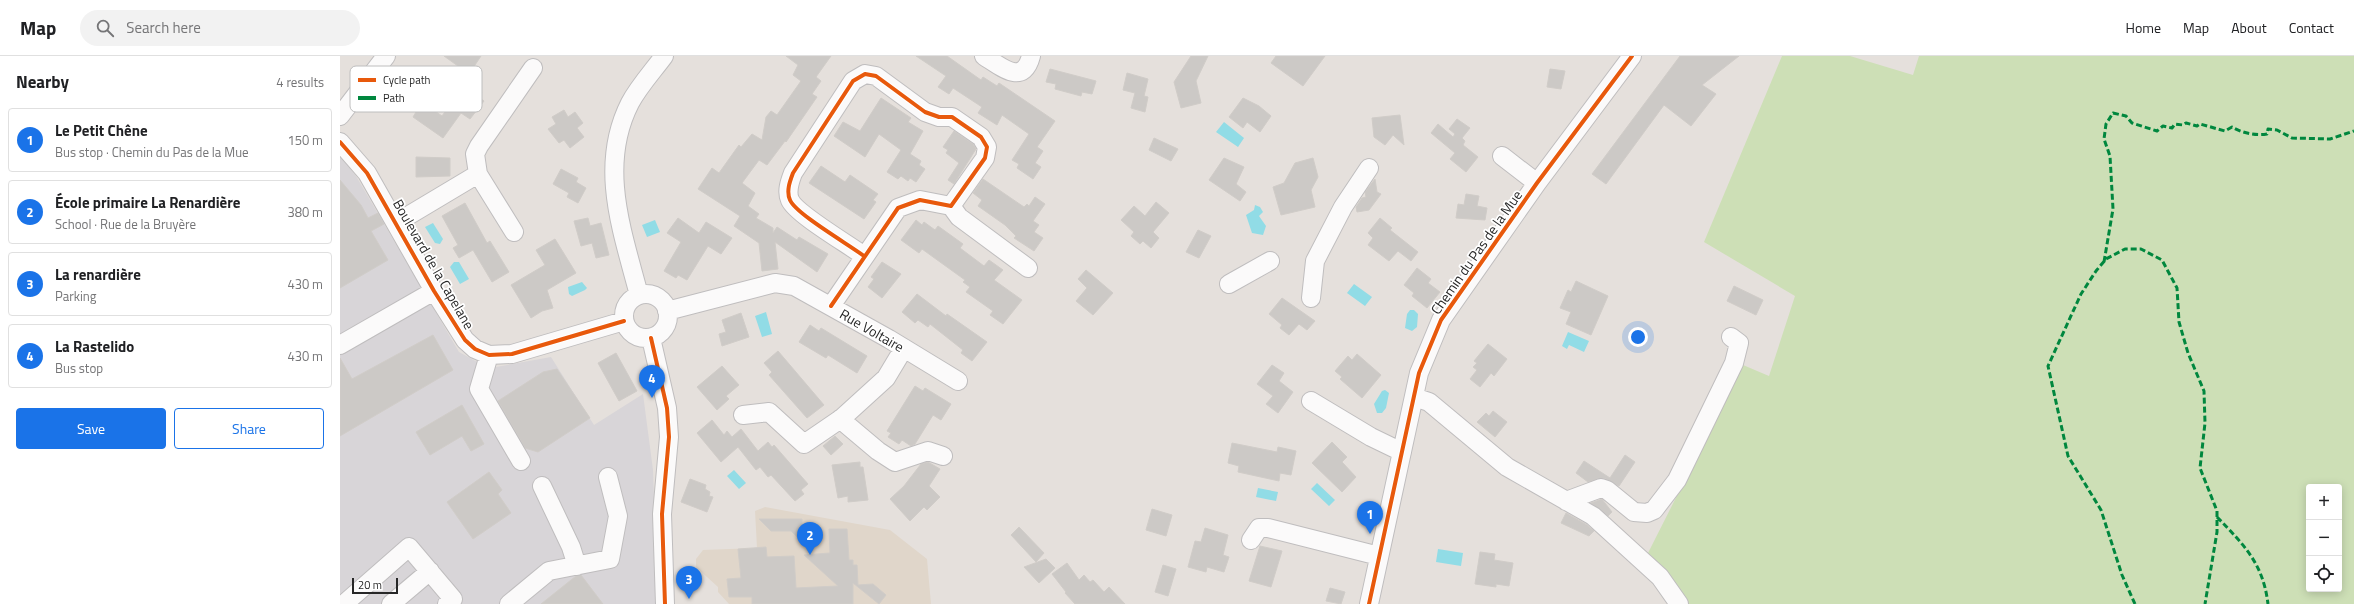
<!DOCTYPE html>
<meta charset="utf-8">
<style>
:root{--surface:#fff;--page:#f2f2f2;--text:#202124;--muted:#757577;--line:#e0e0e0;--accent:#1a73e8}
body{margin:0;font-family:"Titillium Web",sans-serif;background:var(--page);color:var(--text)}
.controls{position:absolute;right:12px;bottom:12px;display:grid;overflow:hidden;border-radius:4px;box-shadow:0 2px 10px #0003}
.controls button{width:36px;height:36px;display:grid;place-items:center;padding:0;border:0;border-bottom:1px solid var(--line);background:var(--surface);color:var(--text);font:20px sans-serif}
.scale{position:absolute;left:12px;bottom:10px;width:46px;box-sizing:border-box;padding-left:4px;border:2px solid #272727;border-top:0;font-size:11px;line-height:14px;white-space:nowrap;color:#272727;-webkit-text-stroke:3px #fff;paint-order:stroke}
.you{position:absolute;left:1298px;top:281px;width:14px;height:14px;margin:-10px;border:3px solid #fff;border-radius:50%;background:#1a73e8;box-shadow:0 0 0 6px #1a73e833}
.badge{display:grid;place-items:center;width:26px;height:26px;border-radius:50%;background:var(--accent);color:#fff;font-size:13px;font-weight:700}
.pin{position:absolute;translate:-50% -33px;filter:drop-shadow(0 1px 2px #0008)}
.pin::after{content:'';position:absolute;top:21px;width:14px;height:12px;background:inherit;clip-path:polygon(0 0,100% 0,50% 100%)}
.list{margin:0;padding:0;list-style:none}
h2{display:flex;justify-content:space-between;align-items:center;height:52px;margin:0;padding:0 16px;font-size:17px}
h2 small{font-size:13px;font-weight:400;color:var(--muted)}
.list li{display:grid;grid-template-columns:26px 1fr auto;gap:12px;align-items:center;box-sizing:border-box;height:64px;margin:0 8px 8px;padding:0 8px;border:1px solid var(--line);border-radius:4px}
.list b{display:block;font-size:15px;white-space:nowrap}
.list p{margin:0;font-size:13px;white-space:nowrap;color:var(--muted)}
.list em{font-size:13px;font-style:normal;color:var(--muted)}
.actions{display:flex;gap:8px;padding:12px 16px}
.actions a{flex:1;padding:9px 0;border:1px solid var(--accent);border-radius:4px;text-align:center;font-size:14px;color:var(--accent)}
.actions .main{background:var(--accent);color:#fff}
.icon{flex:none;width:22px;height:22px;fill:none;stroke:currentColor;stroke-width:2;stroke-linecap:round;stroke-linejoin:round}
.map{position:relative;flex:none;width:2014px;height:548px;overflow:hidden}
header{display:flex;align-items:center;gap:24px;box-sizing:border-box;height:56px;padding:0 20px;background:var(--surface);border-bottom:1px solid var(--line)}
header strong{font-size:19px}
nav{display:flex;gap:22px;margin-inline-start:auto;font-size:14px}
.search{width:280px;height:36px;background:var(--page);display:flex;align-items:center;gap:10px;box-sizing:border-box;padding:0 14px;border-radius:22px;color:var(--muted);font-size:15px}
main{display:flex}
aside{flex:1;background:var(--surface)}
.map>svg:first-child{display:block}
.industrial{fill:#d8d5d8}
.education{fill:#e0d6ca}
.green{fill:#cddfb6;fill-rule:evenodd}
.water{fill:#91dce6}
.building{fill:#ccc9c6;stroke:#d0ccc8}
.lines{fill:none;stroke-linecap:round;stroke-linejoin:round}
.minor-casing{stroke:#bfbdbe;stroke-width:20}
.minor{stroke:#fbfafa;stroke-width:18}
.quiet{stroke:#00873e;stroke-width:3;stroke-dasharray:6 3;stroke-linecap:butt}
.cycleway-casing{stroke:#fff;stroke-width:6}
.cycleway{stroke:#e8590c;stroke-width:4}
.labels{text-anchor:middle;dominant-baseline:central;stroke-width:3.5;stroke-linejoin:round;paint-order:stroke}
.street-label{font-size:14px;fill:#272727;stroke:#fff}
.key{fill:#fff;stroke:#bebebe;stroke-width:1}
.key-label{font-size:11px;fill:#272727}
</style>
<header>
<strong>Map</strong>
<div class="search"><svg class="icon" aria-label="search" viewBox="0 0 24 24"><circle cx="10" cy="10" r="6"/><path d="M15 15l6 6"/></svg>Search here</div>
<nav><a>Home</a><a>Map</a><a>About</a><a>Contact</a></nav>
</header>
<main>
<aside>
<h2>Nearby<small>4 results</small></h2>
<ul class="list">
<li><span class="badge">1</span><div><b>Le Petit Chêne</b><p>Bus stop · Chemin du Pas de la Mue</p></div><em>150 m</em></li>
<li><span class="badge">2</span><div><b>École primaire La Renardière</b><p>School · Rue de la Bruyère</p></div><em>380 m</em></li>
<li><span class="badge">3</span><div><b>La renardière</b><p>Parking</p></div><em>430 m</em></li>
<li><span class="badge">4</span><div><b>La Rastelido</b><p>Bus stop</p></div><em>430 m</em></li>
</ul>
<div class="actions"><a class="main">Save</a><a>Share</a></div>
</aside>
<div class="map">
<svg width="2014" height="548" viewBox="0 0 2014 548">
<rect width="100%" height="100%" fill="#e5e0dc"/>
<path class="industrial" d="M0 99 16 120 119 296 139 307 156 311 211 301 254 369 303 338 313 414 318 548H0Z"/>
<path class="education" d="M425 451 550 474 587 503 591 548H389L378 536V531L356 511V503L363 494 417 492 415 455Z"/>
<path class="green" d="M1442 0H1510L1573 19 1579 0H2014V548H1345L1307 499 1403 309 1429 320 1455 240 1364 186ZM1969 431H1999V533H1969Z"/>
<path class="water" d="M884 66 904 82 898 91 876 76Z
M915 149 920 151 923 156 919 160 926 170 923 179 912 177 906 159 914 154Z
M315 164 320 176 307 181 302 169Z
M93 167 103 183 100 188 95 187 85 171Z
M114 206H119L129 223 120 228 110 211Z
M242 226 247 232 245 234 232 240 229 238 228 231Z
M1014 228 1032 241 1025 250 1007 237Z
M1070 254H1074L1078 258 1077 271 1072 275 1065 272 1067 258Z
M426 256 432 278 422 281 415 260Z
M1228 276 1249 285 1244 296 1229 289 1227 293 1222 290Z
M1045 334 1049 337 1046 352 1042 357H1037L1034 348 1042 335Z
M394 414 406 427 399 433 387 420Z
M977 427 995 444 989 450 971 433Z
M918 432 938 436 936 445 916 441Z
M1098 493 1123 497 1121 510 1096 506Z"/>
<path class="building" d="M104 0H141L129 18Z
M446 0H491L476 21 481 25 472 38 477 41 446 86 445 85 427 109 419 104 402 127 415 137 408 150 419 158 416 162 433 172V177L437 171 457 184 459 181 488 198 477 216 435 186 438 213 422 215 419 187 394 170 400 160 358 133 372 112 379 117 399 89 401 91 412 78 422 84 426 61 431 55 437 59 461 25 453 19 458 9Z
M576 0H607L641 24 643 21 657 30 659 27 715 65 697 91 703 95 695 107 701 111 693 123 677 112 679 108 672 104 689 78 662 59 657 69 638 57 642 51 613 32 609 38 598 31 606 20Z
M851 0H868L856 25 861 47 841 52 834 26Z
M936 0H985L963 30 931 7Z
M1340 0H1399L1362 29 1376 38 1351 70 1324 49 1266 128 1252 118Z
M710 13 756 25 752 38 742 36 741 40 715 33 716 28 706 26Z
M1210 13 1225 15 1221 33 1207 31Z
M787 17 808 23 804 40 808 41 805 56 791 52 795 37 783 34Z
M127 25 142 36 138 41 144 45 130 63 121 57 103 82 73 61 76 56 67 50 75 41 102 60Z
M541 42 571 62 568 66 583 75 570 98 581 105 579 109 585 113 576 126 570 122 568 125 561 120 558 123 547 116 561 94 539 78 525 101 494 80 503 66 520 75Z
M903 42 919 50 931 60 920 76 907 66 903 72 889 61Z
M224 54 228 61 235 56 243 67 237 72 244 81 230 92 224 84 219 87 208 73 216 68 212 61Z
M1060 59 1064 89 1053 79 1045 89 1034 81 1032 62Z
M1117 63 1130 72 1122 82 1125 85 1123 89 1138 101 1126 116 1110 103 1115 97 1091 77 1098 68 1113 81 1115 78 1109 73Z
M614 75 633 88 636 93 614 128 608 124 619 107 606 97 608 94 603 91Z
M814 82 838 93 831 105 809 94Z
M76 101 110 102V120L76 121Z
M884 102 904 111 896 128 906 136 900 145 869 124Z
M973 102 978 121 971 134 975 151 941 159 933 131 944 127 955 107Z
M481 110 505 126 510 119 538 138 533 144 536 146 524 163 469 127Z
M221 113 238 122 236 126 246 132 238 147 227 141 229 137 213 128Z
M643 123 684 151 687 148 689 150 695 141 705 148 693 165 699 169 694 176 703 182 694 195 674 182 676 180 665 169 638 150 642 144 633 137Z
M1035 123 1037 136 1041 138 1029 154 1017 156 1016 151 1022 142 1026 141 1025 136Z
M0 124 21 149 28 162 38 157 44 168 31 175 48 204 0 232Z
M1126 138 1139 140 1137 150 1147 152 1145 164 1116 162 1118 148 1124 149Z
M816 146 829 157 813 176 819 182 811 192 803 185 800 188 791 180 794 176 781 164 794 150 805 160Z
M125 147 147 187 150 185 169 216 152 226 133 194 119 202 113 192 118 189 102 160Z
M248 162 250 170 261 167 269 199 256 202 252 187 241 190 234 165Z
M338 162 359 177 366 166 392 182 381 198 368 190 347 224 338 219 336 222 324 215 341 186 327 177Z
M1040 162 1052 172 1050 174 1078 196 1071 205 1058 195 1049 205 1028 189 1033 182 1028 177Z
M576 164 582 169 584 166 595 174 598 170 623 188 620 192 644 210 649 204 663 214 654 224 682 244 663 268 650 259 653 255 626 236 630 231 623 226 625 224 582 193 579 197 561 184Z
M858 174 871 180 859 202 846 196Z
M215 183 236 217 207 234 213 252 202 255 191 262 171 229 205 209 196 194Z
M542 206 561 218 542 242 528 231 534 223 531 221Z
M1077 212 1091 223 1088 227 1100 236 1087 252 1072 240 1074 237 1064 229Z
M746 214 773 237 753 259 736 245 747 232 738 223Z
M1236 225 1268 240 1251 279 1226 268 1231 256 1220 252 1228 234 1231 236Z
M1394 230 1423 244 1416 259 1387 245Z
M577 238 606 260 607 258 647 286 632 305 621 297 623 294 590 268 588 271 578 264 575 267 562 256Z
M942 242 975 265 967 274 959 268 949 279 940 272 942 269 929 258Z
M401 257 409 281 382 290 379 278 386 276 382 264Z
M470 269 479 275 481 272 527 300 517 317 488 299 486 302 459 286Z
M93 279 113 314 0 380V302L12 323Z
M1148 288 1167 303 1154 320 1151 317 1140 331 1130 323 1137 314 1133 311 1137 307 1134 305Z
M438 295 484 349 467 362 429 319 432 316 424 307Z
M276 297 297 335 279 345 258 307Z
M1017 298 1041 319 1022 342 1000 323 1002 321 995 315 1008 300 1012 304Z
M932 309 944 317 939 325 953 336 938 357 926 348 933 340 917 328Z
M382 310 399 329 386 340 389 343 377 354 357 331Z
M217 313 250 362 198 396 185 392 158 345 203 316Z
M575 330 583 335 585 332 611 348 601 364 593 359 575 388 571 390 562 384 559 388 548 381 551 377 547 375Z
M122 349 144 388 131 395 122 380 90 399 76 376Z
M1153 355 1167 366 1155 381 1137 366 1146 357 1149 360Z
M372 364 384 379 387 375 392 381 401 373 418 395 428 386 432 391 434 389 468 428 461 434 464 438 455 445 431 419 428 421 420 411 416 414 398 391 381 406 357 377Z
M495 380 503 388 491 399 483 390Z
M992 386 1007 401 1002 406 1016 421 1002 436 972 407Z
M892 387 937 396 938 391 956 395 951 419 940 417 939 425 898 416 899 410 888 407Z
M1285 399 1295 406 1279 430 1264 422 1248 426 1236 417 1244 405 1270 422Z
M520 406V411H523L528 444 508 446V440L498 442 492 409Z
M588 406 600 413 589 430 600 441 587 454 584 451 570 465 550 443 564 430 581 408Z
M149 416 162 434 158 438 171 457 133 483 107 446Z
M350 423 366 429 365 433 370 436 369 440 373 441 367 456 341 446Z
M1262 443 1272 456 1268 460 1251 447Z
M812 453 832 459 826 480 806 474Z
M1226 457 1247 469 1254 475 1249 480 1221 467Z
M419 463H462V486L451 475H431Z
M679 471 704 497 696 506 671 479Z
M865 472 888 479 883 499 889 501 884 516 867 511 866 516 848 511 855 485 861 486Z
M489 473H507L509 504H513V509H517L518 529 533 528 546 539 539 548 513 527V548H412V541H389L387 523 401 522 398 493 426 491 427 501 454 500 456 532 498 530 464 499 490 497Z
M920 490 942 495 931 531 909 525Z
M1140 496 1155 498 1154 504 1173 507 1169 530 1156 528V531L1135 528Z
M706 503 715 512 699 527 684 511Z
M727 507 739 524 744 519 750 526 753 524 764 536 769 531 785 548H735L725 537 726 536 712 518Z
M823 509 836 513 828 540 815 536Z
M241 519 263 548H201L236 520Z
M990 532 1005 536 1001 548 986 545Z"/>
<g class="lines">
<defs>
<path id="minor" d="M644 0C660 10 683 31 691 0
M0 60 46 0
M0 86 27 117 94 235 125 284 135 293 149 299 172 298 284 265
M1162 100 1197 127
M138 118 174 176
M611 150 619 161 688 212
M56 167 138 118 135 98 139 90 193 12
M889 228 930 205
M284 260a22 22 0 1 1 44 0a22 22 0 1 1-44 0Z
M299 239C282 174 258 110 290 47 299 30 313 15 324 0
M971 242 975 205 1003 151 1029 112
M491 250 558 152 580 144 611 150 645 102 647 91 641 81 612 61H599L585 56 536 20 525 18 513 25 453 117C450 125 446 135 450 144 456 158 508 188 524 200
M327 255 435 227 454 230 549 283 618 325
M311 282 327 352 329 381 322 458 325 548
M0 289 94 235
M149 299 139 333 181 405
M1074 341 1089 346 1167 411 1253 460 1320 521 1339 548
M971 345 1031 381 1062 396
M403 359 429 356 464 388 502 362 546 322 564 292
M500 363 538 395 555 406 588 395 603 400
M202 430 231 491 237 510
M1226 445 1261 432 1267 434 1294 456 1307 457 1314 454 1337 424 1394 307 1399 287 1391 281
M911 484 919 472H928L1039 500
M4 548 69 491 113 543 107 548
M51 548 90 515
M169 548 209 515 270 503 278 460 268 421
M1029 548 1079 317 1101 264 1197 127 1292 0"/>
</defs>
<use href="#minor" class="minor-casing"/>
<use href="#minor" class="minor"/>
<path class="quiet" d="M1764 206 1773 153 1770 100 1764 83 1766 68 1773 57 1786 60 1792 67 1817 75 1823 70 1832 72 1835 68 1843 69 1846 67 1857 70 1860 68 1885 75 1892 71C1902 77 1916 80 1927 78L1928 73 1937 74 1952 82 1990 83 2014 75
M1877 461C1904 489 1923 507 1928 548
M1795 548 1782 519 1761 454 1728 400 1708 310 1741 238 1756 215 1766 203 1785 193H1801L1822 204 1837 232 1839 266 1848 297 1864 335 1865 367 1860 412 1877 455V476L1865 548"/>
<defs>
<path id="cycleway" d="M0 86 27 117 94 235 125 284 135 293 149 299 172 298 284 265
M491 250 558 152 580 144 611 150 645 102 647 91 641 81 612 61H599L585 56 536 20 525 18 513 25 453 117C450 125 446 135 450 144 456 158 508 188 524 200
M311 282 327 352 329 381 322 458 325 548
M1029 548 1079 317 1101 264 1197 127 1292 0"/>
</defs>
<use href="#cycleway" class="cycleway-casing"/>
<use href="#cycleway" class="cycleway"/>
</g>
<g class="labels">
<g class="street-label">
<text transform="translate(1136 196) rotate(-55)">Chemin du Pas de la Mue</text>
<text transform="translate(94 208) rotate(60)">Boulevard de la Capelane</text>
<text transform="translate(532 274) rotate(30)">Rue Voltaire</text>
</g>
</g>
<rect x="10" y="10" width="132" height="46" rx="6" class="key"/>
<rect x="18" y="22" width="18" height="4" fill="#e8590c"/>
<rect x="18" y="40" width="18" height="4" fill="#00873e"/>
<g class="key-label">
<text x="43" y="28">Cycle path</text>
<text x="43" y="46">Path</text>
</g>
</svg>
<div class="controls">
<button>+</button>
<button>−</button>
<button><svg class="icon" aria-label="locate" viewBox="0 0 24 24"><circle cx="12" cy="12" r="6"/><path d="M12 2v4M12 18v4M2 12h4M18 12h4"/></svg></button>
</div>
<div class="scale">20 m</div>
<div class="you"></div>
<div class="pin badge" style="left:1030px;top:478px">1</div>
<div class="pin badge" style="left:470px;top:499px">2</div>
<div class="pin badge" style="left:349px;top:543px">3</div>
<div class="pin badge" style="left:312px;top:342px">4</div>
</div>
</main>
